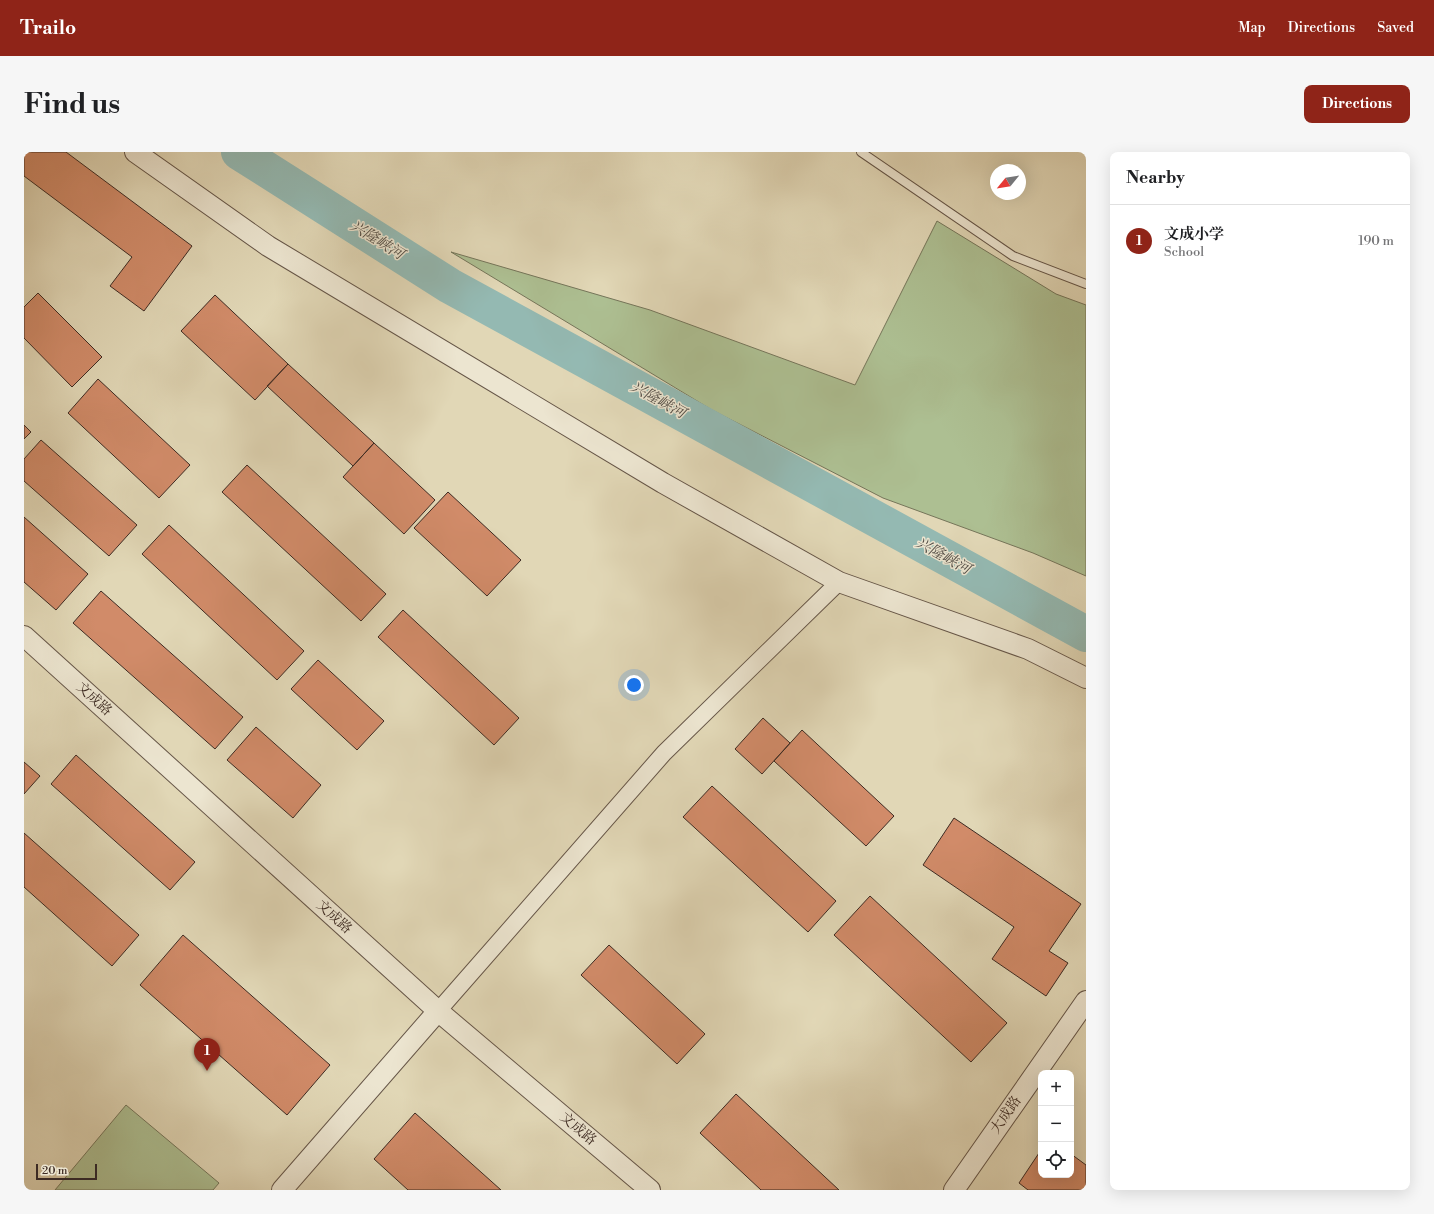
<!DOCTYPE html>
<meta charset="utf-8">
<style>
:root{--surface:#fff;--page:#f6f6f6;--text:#202124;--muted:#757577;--line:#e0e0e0;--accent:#8f2418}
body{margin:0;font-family:"Libre Bodoni","Noto Serif SC",serif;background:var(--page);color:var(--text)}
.controls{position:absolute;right:12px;bottom:12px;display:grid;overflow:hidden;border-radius:8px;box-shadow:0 4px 16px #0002}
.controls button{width:36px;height:36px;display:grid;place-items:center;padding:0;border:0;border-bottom:1px solid var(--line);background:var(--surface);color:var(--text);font:20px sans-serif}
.compass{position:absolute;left:966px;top:12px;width:36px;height:36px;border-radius:50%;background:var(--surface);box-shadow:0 4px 16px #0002;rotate:240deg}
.scale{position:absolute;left:12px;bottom:10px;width:61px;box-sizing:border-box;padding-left:4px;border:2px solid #3d2b23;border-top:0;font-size:11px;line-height:14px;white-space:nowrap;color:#3d2b23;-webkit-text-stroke:3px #ece5d0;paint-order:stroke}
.you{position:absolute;left:610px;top:533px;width:14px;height:14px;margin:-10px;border:3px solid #fff;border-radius:50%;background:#1a73e8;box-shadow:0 0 0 6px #1a73e833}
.badge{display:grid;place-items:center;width:26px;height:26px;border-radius:50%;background:var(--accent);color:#fff;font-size:13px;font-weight:700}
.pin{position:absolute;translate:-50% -33px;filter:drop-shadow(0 1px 2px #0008)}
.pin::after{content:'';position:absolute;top:21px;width:14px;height:12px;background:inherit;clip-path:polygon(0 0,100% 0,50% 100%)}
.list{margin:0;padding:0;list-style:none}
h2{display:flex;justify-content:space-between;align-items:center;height:52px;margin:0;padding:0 16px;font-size:17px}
h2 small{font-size:13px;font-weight:400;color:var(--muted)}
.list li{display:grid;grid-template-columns:26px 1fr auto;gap:12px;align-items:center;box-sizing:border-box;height:72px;padding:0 16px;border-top:1px solid var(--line)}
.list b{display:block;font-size:15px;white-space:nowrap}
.list p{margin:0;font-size:13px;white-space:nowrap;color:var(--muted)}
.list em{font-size:13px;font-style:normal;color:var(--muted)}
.icon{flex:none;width:22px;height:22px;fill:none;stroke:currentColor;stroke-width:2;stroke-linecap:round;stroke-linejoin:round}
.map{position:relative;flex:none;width:1062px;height:1038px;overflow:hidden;border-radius:8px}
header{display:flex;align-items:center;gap:24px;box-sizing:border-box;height:56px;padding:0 20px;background:var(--accent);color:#fff}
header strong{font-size:19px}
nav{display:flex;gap:22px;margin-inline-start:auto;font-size:14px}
.intro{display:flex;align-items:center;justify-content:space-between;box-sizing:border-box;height:96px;padding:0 24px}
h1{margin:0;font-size:28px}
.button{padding:10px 18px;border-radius:8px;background:var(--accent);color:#fff;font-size:14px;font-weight:700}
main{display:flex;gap:24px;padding:0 24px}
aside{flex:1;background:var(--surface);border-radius:8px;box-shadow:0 4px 16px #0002}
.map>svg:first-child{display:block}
.green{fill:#adbf92;stroke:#75755a}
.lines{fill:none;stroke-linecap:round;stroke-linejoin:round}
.river{stroke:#94b9b2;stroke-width:36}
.building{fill:#d18b69;stroke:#3d2b23}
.service-casing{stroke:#665648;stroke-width:10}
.minor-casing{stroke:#665648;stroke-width:18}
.tertiary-casing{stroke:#665648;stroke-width:22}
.service{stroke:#ece5d0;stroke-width:8}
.minor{stroke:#ece5d0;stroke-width:16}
.tertiary{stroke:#ece5d0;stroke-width:20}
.labels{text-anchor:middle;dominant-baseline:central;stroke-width:3;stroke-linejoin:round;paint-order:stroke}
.street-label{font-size:14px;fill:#3d2b23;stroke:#ece5d0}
.water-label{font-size:15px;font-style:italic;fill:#534e47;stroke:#ece5d0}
</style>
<header>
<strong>Trailo</strong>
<nav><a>Map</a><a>Directions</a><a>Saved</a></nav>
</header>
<div class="intro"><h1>Find us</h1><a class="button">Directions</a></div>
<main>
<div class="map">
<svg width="1062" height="1038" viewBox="0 0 1062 1038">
<rect width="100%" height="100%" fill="#e1d7b6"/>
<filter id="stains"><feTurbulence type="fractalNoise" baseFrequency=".005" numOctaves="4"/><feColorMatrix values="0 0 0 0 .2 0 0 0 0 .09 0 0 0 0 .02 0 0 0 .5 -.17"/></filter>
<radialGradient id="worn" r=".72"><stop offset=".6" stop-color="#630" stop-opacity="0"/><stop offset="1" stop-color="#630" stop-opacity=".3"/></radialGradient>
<path class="green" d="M913 69 1032 142 1062 153V424L1009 401 859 346 688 258 427 100 626 158 831 233Z
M102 953 195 1031 189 1038H31Z"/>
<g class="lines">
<path class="river" d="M215 0 426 134 1062 482"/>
</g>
<path class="building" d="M0 0H42L168 94 120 159 86 134 108 105 0 24Z
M14 141 78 205 48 235 0 186V155Z
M191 143 264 212 231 248 157 179Z
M264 212 350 291 329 314 243 234Z
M74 227 166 313 135 346 44 261Z
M0 273 7 280 0 287Z
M17 288 113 373 85 404 0 329V307Z
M350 291 411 348 380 382 319 325Z
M223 313 362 442 337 469 198 340Z
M424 340 497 408 463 444 390 376Z
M0 365 64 422 32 458 0 430Z
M145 373 280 499 253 528 118 402Z
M77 439 219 565 191 597 49 471Z
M379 458 495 566 470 593 354 485Z
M294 508 360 569 333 598 267 537Z
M739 566 766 591 738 622 711 597Z
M232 575 297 633 269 666 203 608Z
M778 578 870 664 842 694 750 609Z
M52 603 171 710 146 738 27 632Z
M0 610 16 624 0 642Z
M688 634 812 749 784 780 659 665Z
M930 666 1057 752 1025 799 1044 811 1022 844 968 807 990 775 899 713Z
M0 681 115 783 88 814 0 735Z
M846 744 983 871 947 910 810 783Z
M159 783 306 913 263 963 116 833Z
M585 793 681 882 653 912 557 823Z
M712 942 815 1038H737L676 981Z
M391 961 477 1038H384L350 1007Z
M1017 998V1023H1047V1002L1062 1013V1038H1004L995 1031Z"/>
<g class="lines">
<defs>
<path id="service" d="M837 0 989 104 1062 132"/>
<path id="minor" d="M414 859 640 601 815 430"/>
<path id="tertiary" d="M111 0 244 94 639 331 815 430 1004 497 1062 526
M0 484 414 859 626 1038
M258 1038 414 859
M930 1038 1062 849"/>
</defs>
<use href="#service" class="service-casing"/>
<use href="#minor" class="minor-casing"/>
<use href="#tertiary" class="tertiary-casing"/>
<use href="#service" class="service"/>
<use href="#minor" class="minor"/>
<use href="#tertiary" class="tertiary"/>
</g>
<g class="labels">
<g class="street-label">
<text transform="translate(70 547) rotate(42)">文成路</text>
<text transform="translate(310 765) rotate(42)">文成路</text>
<text transform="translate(982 963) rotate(-55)">大成路</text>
<text transform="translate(554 977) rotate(40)">文成路</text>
</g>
<g class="water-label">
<text transform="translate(353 88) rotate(32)">兴隆峡河</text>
<text transform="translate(634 248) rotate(29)">兴隆峡河</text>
<text transform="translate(919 404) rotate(29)">兴隆峡河</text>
</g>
</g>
<rect width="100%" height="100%" filter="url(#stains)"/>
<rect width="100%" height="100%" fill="url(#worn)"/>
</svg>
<div class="controls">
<button>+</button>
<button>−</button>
<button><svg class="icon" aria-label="locate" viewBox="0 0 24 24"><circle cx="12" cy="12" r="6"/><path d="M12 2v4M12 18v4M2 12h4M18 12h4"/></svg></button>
</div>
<svg class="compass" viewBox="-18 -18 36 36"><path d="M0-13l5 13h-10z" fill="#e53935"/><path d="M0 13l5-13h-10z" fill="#757577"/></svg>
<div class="scale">20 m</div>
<div class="you"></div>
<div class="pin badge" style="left:183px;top:919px">1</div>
</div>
<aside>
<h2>Nearby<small></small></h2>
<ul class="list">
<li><span class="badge">1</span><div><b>文成小学</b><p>School</p></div><em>190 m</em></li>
</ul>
</aside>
</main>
